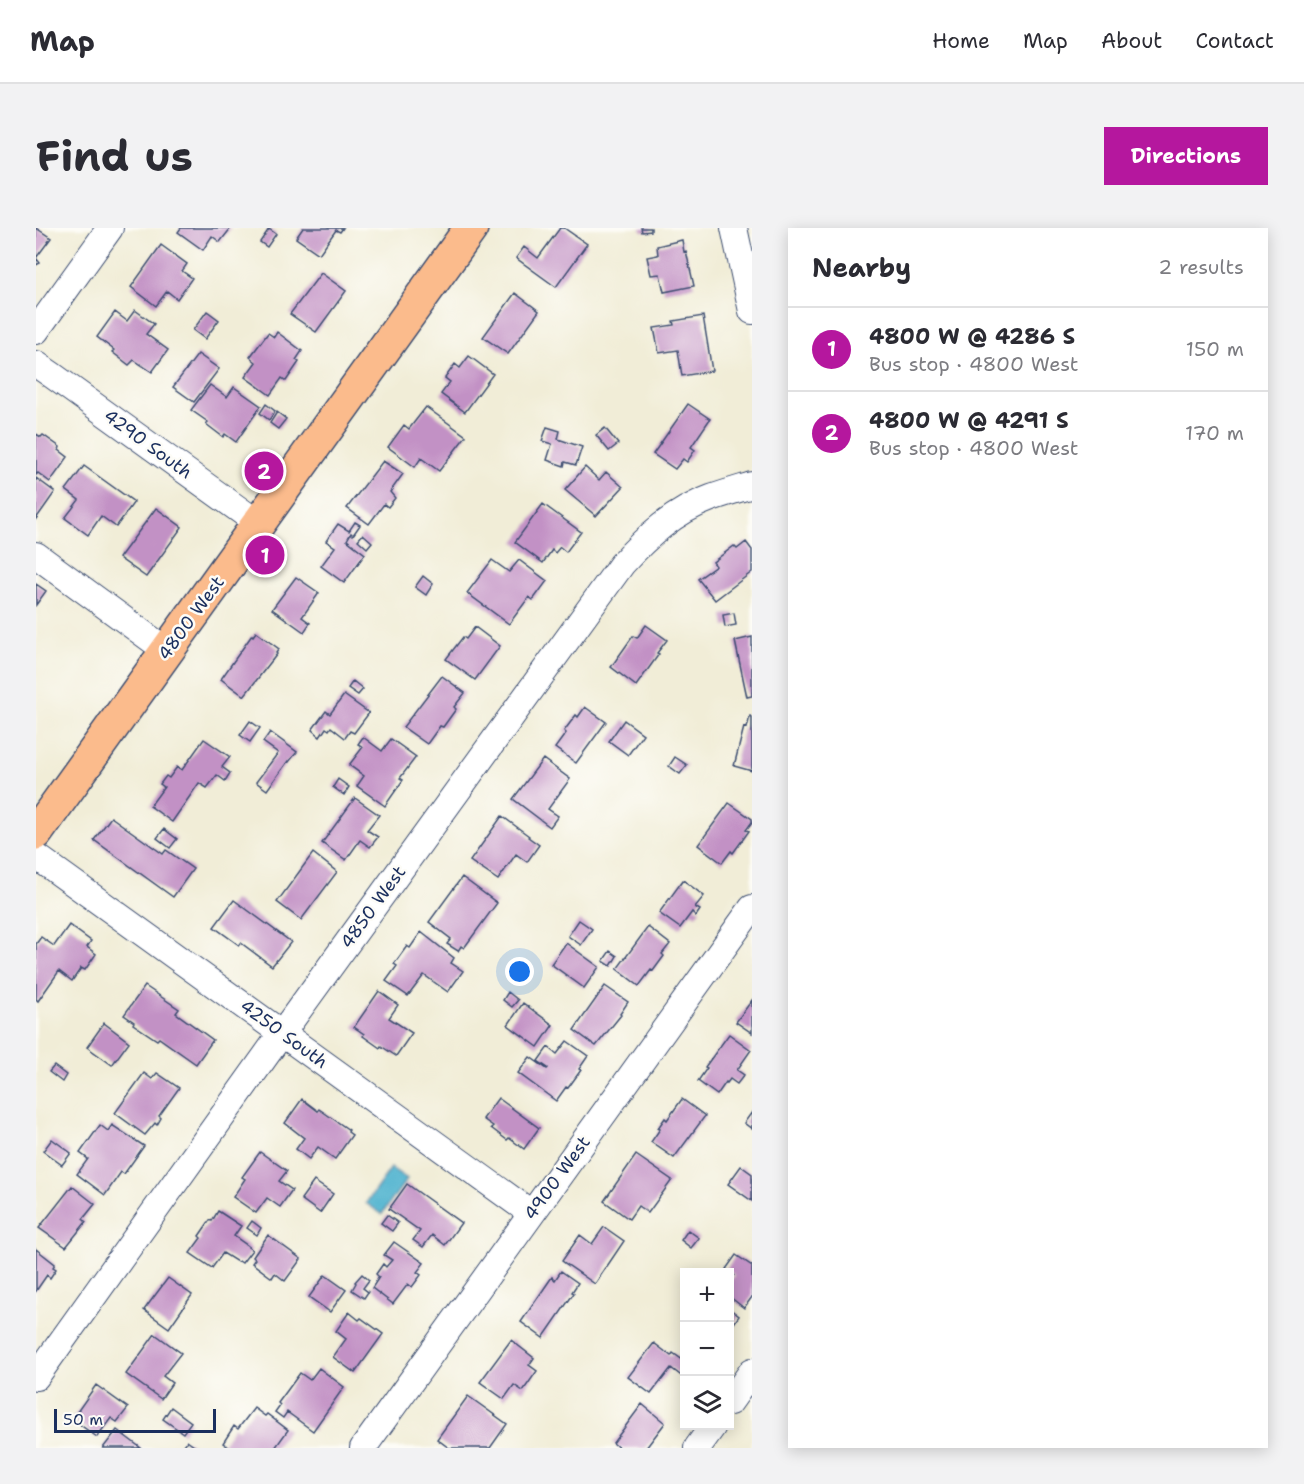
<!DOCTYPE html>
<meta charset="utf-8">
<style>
:root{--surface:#fff;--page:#f2f2f3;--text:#2b2b33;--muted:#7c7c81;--line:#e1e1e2;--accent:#b5179e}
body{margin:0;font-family:"Shantell Sans",sans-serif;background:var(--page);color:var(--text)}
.controls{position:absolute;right:18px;bottom:18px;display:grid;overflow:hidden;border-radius:0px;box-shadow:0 3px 15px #0003}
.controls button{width:54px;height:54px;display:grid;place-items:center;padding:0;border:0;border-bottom:2px solid var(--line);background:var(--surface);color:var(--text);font:30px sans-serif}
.scale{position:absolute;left:18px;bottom:15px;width:162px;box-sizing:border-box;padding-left:6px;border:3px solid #1b2f5e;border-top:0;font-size:16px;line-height:21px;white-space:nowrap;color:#1b2f5e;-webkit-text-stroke:4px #fdfcf7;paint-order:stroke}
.you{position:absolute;left:484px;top:744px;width:21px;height:21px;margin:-15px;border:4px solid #fff;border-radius:50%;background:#1a73e8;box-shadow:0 0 0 9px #1a73e833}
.badge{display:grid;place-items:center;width:39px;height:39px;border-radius:50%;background:var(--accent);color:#fff;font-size:20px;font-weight:700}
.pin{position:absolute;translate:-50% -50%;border:3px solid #fff;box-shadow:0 2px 6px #0006}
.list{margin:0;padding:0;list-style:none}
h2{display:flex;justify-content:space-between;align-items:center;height:78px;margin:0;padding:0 24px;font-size:26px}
h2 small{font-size:20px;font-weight:400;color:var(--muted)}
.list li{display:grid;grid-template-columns:39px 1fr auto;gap:18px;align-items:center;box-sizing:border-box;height:84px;padding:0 24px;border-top:2px solid var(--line)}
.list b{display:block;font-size:22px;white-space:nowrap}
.list p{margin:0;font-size:20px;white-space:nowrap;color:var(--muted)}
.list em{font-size:20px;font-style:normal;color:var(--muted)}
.icon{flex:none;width:33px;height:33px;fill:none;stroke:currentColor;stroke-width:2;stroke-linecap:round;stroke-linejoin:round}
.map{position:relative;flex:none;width:716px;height:1220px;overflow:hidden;border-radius:0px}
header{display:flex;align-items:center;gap:36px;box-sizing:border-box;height:84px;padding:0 30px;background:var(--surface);border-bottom:2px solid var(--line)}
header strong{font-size:28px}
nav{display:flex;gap:33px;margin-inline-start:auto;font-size:21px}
.intro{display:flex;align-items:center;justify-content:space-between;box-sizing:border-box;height:144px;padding:0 36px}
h1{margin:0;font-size:42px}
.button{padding:15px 27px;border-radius:0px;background:var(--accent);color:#fff;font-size:21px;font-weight:700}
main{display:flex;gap:36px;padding:0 36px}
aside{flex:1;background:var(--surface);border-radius:0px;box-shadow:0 3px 15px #0003}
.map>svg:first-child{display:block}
.water{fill:#50b3cf;stroke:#367196;stroke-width:1.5}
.building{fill:#c291c5}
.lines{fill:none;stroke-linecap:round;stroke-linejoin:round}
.minor-casing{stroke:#3b4c70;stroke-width:28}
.major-casing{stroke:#3b4c70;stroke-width:36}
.minor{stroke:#fff;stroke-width:26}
.major{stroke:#fbbb8c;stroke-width:33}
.labels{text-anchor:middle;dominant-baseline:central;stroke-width:5;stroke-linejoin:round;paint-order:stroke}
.street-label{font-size:18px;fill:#1b2f5e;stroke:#fdfcf7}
</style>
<header>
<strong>Map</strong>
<nav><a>Home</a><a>Map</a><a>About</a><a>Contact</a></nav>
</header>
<div class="intro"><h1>Find us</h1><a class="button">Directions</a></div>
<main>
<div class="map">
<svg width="716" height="1220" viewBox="0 0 716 1220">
<rect width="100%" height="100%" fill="#fdfcf7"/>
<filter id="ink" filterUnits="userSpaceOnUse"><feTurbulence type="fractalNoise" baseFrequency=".0167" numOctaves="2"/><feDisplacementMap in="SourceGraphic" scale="12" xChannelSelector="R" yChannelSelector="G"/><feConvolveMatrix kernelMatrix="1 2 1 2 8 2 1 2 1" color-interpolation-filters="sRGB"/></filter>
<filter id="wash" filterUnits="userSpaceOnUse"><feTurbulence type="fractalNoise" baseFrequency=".008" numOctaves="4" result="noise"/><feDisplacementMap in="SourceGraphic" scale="24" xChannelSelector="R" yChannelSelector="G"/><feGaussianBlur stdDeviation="1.35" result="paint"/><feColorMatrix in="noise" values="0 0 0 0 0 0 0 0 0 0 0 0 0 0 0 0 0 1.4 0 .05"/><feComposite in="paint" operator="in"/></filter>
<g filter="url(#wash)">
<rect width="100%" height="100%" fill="#f1edd7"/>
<path class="water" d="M355 940 371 951 346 986 330 975Z"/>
<g id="blocks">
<path class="building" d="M0 0 15 10 0 30 4 35 0 37Z
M145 0H195L184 14 176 8 167 22 142 4Z
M267 0H307L304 4 300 2 283 26 260 10Z
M524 0H528L551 16 520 59 480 30 488 19 502 30Z
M605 0H615V3L606 4Z
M233 1 240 6 231 19 224 14Z
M646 12 648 24 650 23 658 58 628 64 624 46 615 47 611 29 622 27 621 18Z
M125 17 151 36 146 43 156 50 141 71 131 63 120 78 95 59Z
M285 45 310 63 280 104 254 86Z
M479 65 503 83 472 126 447 109Z
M99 82 118 96 110 106 132 122 116 144 98 132 93 137 76 124 78 122 61 109 79 84 91 93Z
M171 83 183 92 169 111 157 102Z
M667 88 676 143 646 148 642 122 623 125 618 100 638 97 637 93Z
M241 104 266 123 260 132 263 134 250 153 246 150 234 167 209 149 220 134 214 129 232 105 238 109Z
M162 126 183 141 158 174 137 159Z
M433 128 457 146 429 184 405 166 414 154 409 150 419 136 424 140Z
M174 157 191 169 198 159 225 178 200 214 189 206 187 209 170 196 172 194 155 182Z
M230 176 239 183 233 192 224 185Z
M652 176 674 191 655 219 659 222 651 234 647 231 639 241 617 226Z
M390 179 430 208 403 243 385 230 379 239 352 219 368 197 373 201Z
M241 184 250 191 242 201 234 195Z
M511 199 524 203 522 211 546 219 540 237 529 234 528 238 511 232 516 216 506 213Z
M569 200 582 216 573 223 560 207Z
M0 206 5 209 7 207 24 219 23 222 32 229 14 254 2 245 0 247Z
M347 233 367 246 354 264 359 270 352 279 348 276 333 296 311 280Z
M48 238 98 274 80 299 65 288 52 307 29 290 43 272 30 262Z
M549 239 563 252 570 244 587 259 560 288 529 262Z
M0 250 19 264 0 291Z
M507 276 545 304 530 324 524 319 519 325 516 322 507 335 479 314Z
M120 280 146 299 110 349 83 330Z
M319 294 324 297 317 307 315 305 311 312 329 326 308 355 285 338 299 319 290 313 302 296 313 303Z
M327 306 336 314 331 320 322 312Z
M710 314 716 322V344L679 372 662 351 680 338 677 334 698 318 701 321Z
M456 332 473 344 483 332 511 353 497 372 493 369 473 396 431 365Z
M387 348 397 356 390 367 379 359Z
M260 349 283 365 266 389 274 395 268 404 236 381Z
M0 356 10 363 0 377Z
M698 385 700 397 689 399 687 387Z
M610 397 631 412 621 425 623 426 600 458 575 439 597 408 601 410Z
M439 399 464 418 439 452 410 431 427 409 430 411Z
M220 404 243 421 240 425 241 426 208 468 185 451 216 407 217 408Z
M716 409V468L711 469 699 413Z
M406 448 429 465 418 479 420 481 407 499 404 498 391 516 367 499Z
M317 453 327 461 322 467 312 460Z
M308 467 333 485 318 505 314 503 309 510 295 499 293 502 290 500 284 509 276 502 290 483 294 486Z
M549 479 570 494 540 535 519 520 530 505 528 503 540 487 542 489Z
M714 488 716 489V543L698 538 708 499 711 500Z
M588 492 607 506 592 527 573 513Z
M214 493 224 500 214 514 204 507Z
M234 504 261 524 253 534 252 533 231 562 220 554 242 525 227 514Z
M327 509 346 523 355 511 380 529 364 550 367 552 349 578 321 558 328 548 313 537 327 519 322 516Z
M168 511 194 529 186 539 194 545 189 553 181 547 171 560 163 555 136 594 114 578 128 559 124 556 130 548 133 550 141 539 146 542Z
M639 529 651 537 644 546 633 538Z
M507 531 534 551 512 581 522 588 514 599 477 571Z
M302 551 313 559 308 567 297 559Z
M319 570 343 587 331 602 342 609 334 619 324 612 310 632 286 615Z
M693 575 716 591V594L710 602 713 603 697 625 695 623 686 635 662 617Z
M466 588 493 608 492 609 503 617 491 634 480 626 462 652 434 633Z
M75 589 127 626 130 622 157 641 137 669 58 612Z
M128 601 141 611 134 620 121 610Z
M277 625 301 644 265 692 241 674Z
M426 649 461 675 428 720 425 718 422 723 411 716 415 711 393 694Z
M647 652 668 668 659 679 664 682 660 688 656 684 644 700 623 685Z
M198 672 255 714 236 738 205 715 203 717 178 699Z
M543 692 556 701 545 717 532 708Z
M33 697 55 713 51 719 60 726 49 742 45 740 36 753 23 743 2 773 0 771V716L5 709 18 718Z
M612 699 634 716 626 726 628 728 617 743 615 742 603 758 581 741Z
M385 704 418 730 415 735 427 743 412 764 388 747 372 768 350 753 361 738 358 736 371 718 374 720Z
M530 715 563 739 548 760 515 736Z
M574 723 581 728 575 738 567 733Z
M109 758 143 781 140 785 177 812 160 836 123 810 121 812 97 796 98 794 88 787Z
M569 758 592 774 584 786 585 787 560 818 538 802Z
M343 763 362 777 353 790 376 805 360 828 345 818 344 820 327 808 328 806 318 799Z
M472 764 482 772 476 779 467 772Z
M716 772V805L700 794Z
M487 775 517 797 502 819 472 797Z
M68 795 93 814 76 837 51 819Z
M693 806 715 822 701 842 708 847 701 856 694 851 691 855 690 854 681 867 662 853 671 840 669 839Z
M531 813 552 828 543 841 545 842 532 860 530 859 520 873 482 845 494 829 511 841 512 840 502 833 512 819 521 826Z
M18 838 30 847 26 854 13 844Z
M108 845 116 851 121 845 143 860 123 888 125 890 121 897 119 895 109 907 79 885Z
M462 870 503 900 488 921 473 910 471 912 455 900 457 898 447 891Z
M266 871 282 883 283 881 313 902 312 904 316 907 299 931 282 919 273 931 260 921 268 910 249 895Z
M646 871 669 888 638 930 615 914 624 901 622 900 629 890 631 892Z
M716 884V901L708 895Z
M64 897 72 903 76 897 108 918 88 946 85 944 69 967 41 946 52 931 44 925Z
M16 911 35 925 26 937 7 923Z
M224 924 251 943 243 953 256 962 244 979 231 970 220 985 197 969 209 951 206 949Z
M600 927 636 952 612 985 602 978 593 991 568 973Z
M705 938 716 946V973L692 956Z
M278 953 297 966 284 985 265 971Z
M371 956 425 995 409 1017 396 1007 387 1019 377 1012 384 1003 353 981Z
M36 958 59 976 47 991 50 994 30 1019 3 1000Z
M182 983 205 998 198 1008 212 1018V1019L216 1022 206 1035 203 1033 201 1034 187 1025 176 1040 154 1025 165 1010 163 1008 174 992 176 993Z
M351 987 362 995 356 1003 345 995Z
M216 993 225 1000 221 1007 211 1000Z
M568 999 588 1013 559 1056 526 1033 544 1007 556 1016Z
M652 1002 663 1010 655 1020 645 1012Z
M232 1007 265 1031 249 1053 239 1045 236 1050 216 1035 219 1031 217 1029Z
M358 1014 388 1035 381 1044 385 1047 376 1059 372 1056 357 1076 336 1060 343 1049 340 1046 347 1036 350 1039 356 1032 348 1027Z
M0 1021 19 1036 17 1039 20 1041 14 1050 11 1047 0 1063Z
M700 1027 716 1038V1069L708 1080 694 1069V1053L698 1047 690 1041Z
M525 1043 542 1055 536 1064 538 1065 507 1110 485 1094 516 1049 519 1052Z
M326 1046 333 1052 327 1060 332 1064 328 1070 316 1062 320 1055 319 1054Z
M289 1047 310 1062 294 1084 273 1069Z
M132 1050 156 1067 133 1100 108 1082Z
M694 1081 703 1088 694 1101Z
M313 1084 323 1092 325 1090 347 1106 319 1145 297 1129 310 1111 300 1103Z
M119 1106 145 1125 127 1148 136 1155 125 1171 90 1146Z
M475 1112 498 1130 493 1137 501 1143 487 1163 478 1157 468 1171 444 1154Z
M618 1115 635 1128 637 1125 648 1133V1150L635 1140 615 1166 592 1149Z
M283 1140 308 1159 277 1203 251 1184 247 1190 239 1184 244 1177 242 1175 264 1145 274 1152Z
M60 1157 92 1180 81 1194 75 1190 61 1209 36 1191Z
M432 1168 471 1196 454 1220H413L401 1211Z
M606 1176 629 1195 610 1220H583L577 1215Z
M135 1179 155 1194 147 1205 127 1191Z
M218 1180 229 1188 231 1186 252 1202 239 1220H194L187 1215 198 1198 202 1201Z
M81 1202 105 1220H67Z
M151 1213 158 1218 162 1220H146Z"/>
</g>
</g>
<g filter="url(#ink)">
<use href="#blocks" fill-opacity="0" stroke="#3b4c70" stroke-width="1.5"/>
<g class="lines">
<defs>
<path id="minor" d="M698 0 716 83
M0 103 74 0
M0 136 16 147 223 296
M0 327 131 423
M0 628 495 985
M0 1149 246 805 586 336C611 308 639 283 675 270 689 265 703 261 716 257
M694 1174 716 1143
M327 1220 716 680
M661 1220 677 1198"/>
<path id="major" d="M0 605 435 0"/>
</defs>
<use href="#minor" class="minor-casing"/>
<use href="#major" class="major-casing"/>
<use href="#minor" class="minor"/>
<use href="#major" class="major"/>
</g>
</g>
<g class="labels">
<g class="street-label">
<text transform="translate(112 216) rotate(36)">4290 South</text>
<text transform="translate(155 390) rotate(-54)">4800 West</text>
<text transform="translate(337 679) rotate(-54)">4850 West</text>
<text transform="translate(248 806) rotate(36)">4250 South</text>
<text transform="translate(521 950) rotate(-54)">4900 West</text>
</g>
</g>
</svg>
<div class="controls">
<button>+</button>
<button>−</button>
<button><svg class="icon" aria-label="layers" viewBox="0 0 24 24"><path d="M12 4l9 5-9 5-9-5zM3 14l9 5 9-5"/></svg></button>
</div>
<div class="scale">50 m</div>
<div class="you"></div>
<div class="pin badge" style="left:229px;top:327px">1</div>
<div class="pin badge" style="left:228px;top:243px">2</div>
</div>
<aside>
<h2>Nearby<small>2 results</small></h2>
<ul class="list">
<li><span class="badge">1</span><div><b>4800 W @ 4286 S</b><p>Bus stop · 4800 West</p></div><em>150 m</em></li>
<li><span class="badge">2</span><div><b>4800 W @ 4291 S</b><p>Bus stop · 4800 West</p></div><em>170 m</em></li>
</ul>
</aside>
</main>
